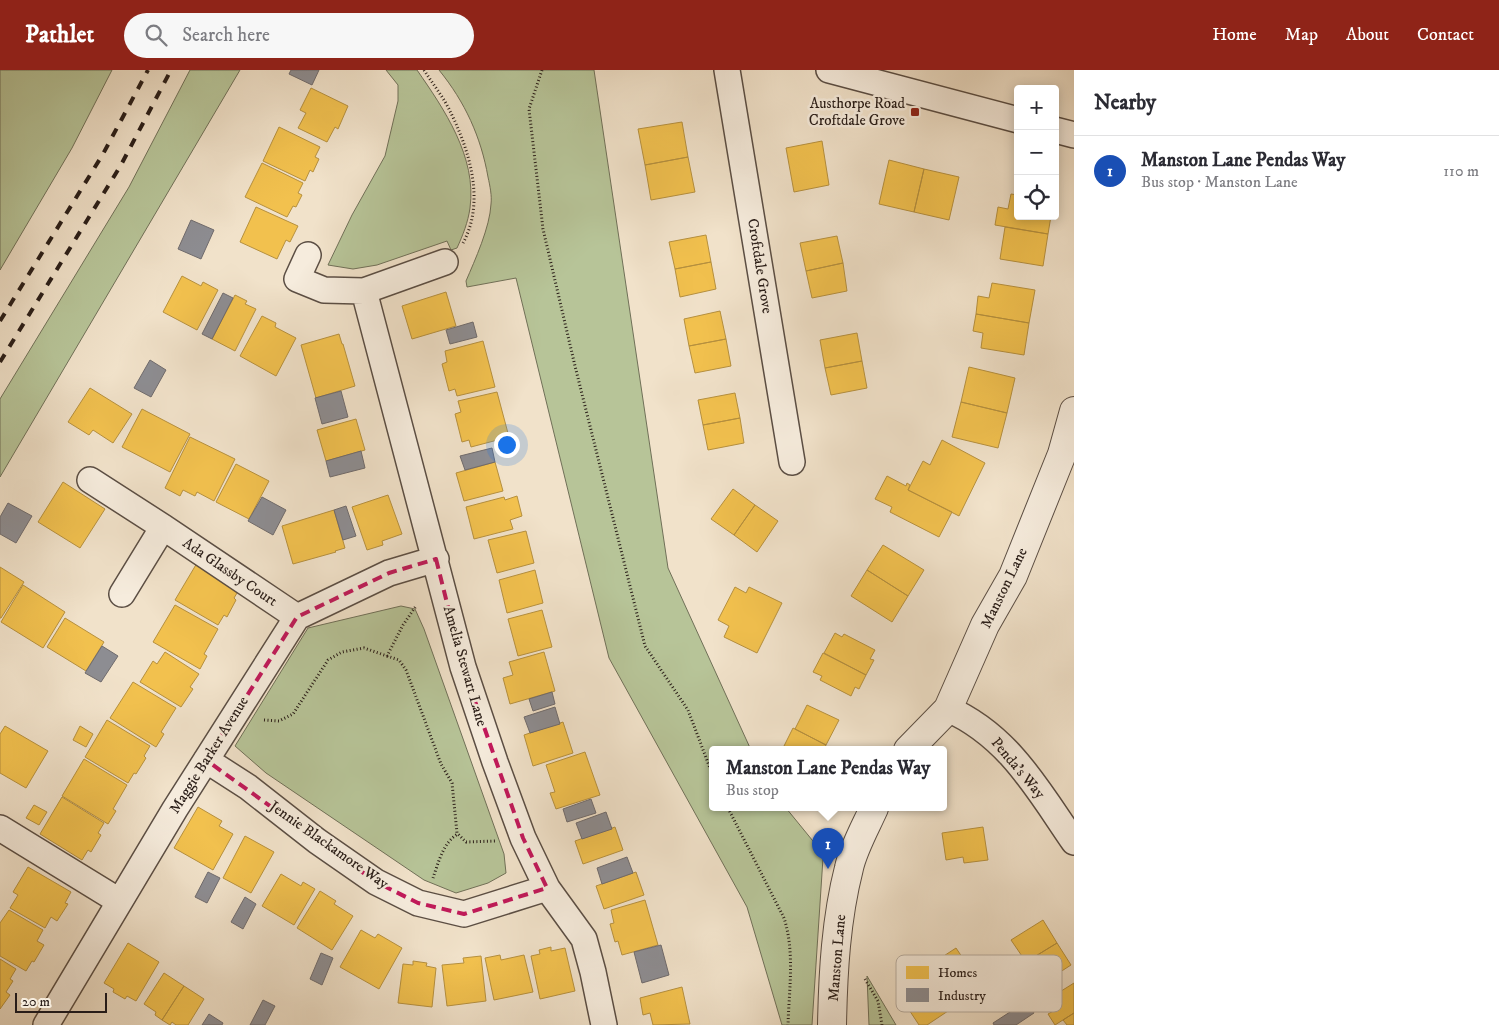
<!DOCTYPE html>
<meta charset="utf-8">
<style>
:root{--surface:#fff;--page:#f7f7f7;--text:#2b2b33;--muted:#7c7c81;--line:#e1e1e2;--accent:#8f2418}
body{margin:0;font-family:"IM FELL DW Pica",serif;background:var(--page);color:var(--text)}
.controls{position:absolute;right:15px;top:15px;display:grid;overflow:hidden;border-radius:5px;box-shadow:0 2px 12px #0003}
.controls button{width:45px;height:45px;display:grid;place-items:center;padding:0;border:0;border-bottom:1px solid var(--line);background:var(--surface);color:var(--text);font:25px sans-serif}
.scale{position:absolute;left:15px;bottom:12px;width:92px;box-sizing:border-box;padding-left:5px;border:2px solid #291d18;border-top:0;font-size:14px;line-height:18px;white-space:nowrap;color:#291d18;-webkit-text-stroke:4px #f6ecdd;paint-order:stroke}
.you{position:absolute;left:506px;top:374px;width:18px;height:18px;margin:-12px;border:4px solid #fff;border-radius:50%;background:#1a73e8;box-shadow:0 0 0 8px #1a73e833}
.badge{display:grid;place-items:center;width:32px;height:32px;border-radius:50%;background:var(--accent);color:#fff;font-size:16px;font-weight:700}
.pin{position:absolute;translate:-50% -41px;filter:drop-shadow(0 1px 2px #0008)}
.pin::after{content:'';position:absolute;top:26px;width:18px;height:15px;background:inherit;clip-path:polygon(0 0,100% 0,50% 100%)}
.popup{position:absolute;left:709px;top:676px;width:238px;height:65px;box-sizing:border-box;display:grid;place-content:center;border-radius:5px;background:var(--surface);filter:drop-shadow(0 1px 4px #0005);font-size:16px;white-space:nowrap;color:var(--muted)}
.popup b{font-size:19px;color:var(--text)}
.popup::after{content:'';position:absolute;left:50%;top:100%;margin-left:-10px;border:10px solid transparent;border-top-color:var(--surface)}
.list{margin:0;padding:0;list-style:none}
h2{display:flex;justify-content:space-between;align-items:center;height:65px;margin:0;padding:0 20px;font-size:21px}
h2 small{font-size:16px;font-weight:400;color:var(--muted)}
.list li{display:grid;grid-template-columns:32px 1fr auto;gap:15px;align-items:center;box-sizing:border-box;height:70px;padding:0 20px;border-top:1px solid var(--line)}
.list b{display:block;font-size:19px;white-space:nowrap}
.list p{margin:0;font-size:16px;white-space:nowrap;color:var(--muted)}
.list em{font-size:16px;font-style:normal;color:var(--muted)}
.icon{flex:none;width:28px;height:28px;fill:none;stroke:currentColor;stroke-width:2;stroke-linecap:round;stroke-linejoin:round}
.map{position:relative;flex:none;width:1074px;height:955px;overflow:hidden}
header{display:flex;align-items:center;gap:30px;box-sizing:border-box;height:70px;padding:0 25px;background:var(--accent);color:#fff}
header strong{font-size:24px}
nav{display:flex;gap:28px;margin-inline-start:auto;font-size:18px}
.search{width:350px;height:45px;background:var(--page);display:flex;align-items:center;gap:12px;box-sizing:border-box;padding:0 18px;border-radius:28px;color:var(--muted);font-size:19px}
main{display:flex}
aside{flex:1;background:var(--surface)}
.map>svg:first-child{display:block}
.green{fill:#b7c498;stroke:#707058}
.homes{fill:#f2c14e;stroke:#b6903e}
.industry{fill:#8d8d92;stroke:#6f6b6d}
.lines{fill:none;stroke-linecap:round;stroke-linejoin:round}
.minor-casing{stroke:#5b4e44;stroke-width:28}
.tertiary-casing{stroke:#5b4e44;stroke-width:30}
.path{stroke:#291d18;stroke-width:3;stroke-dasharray:1 2.5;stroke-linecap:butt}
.minor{stroke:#f6ecdd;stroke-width:25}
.tertiary{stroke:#f6ecdd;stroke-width:28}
.rail{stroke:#291d18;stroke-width:4;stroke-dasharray:9 9;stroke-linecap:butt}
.marked{fill:none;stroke:#c2185b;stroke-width:4;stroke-dasharray:10 6;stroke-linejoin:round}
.poi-dot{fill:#8f2418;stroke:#f6ecdd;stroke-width:2}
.labels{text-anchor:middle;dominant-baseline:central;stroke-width:5;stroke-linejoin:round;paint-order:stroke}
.poi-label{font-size:15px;fill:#291d18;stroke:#f6ecdd;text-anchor:end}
.street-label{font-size:15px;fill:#291d18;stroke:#f6ecdd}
.key{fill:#f6ecdd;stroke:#b8aea2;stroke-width:1}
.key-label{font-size:14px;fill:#291d18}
</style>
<header>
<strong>Pathlet</strong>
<div class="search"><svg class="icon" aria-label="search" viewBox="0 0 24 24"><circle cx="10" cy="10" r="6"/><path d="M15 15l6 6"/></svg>Search here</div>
<nav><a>Home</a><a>Map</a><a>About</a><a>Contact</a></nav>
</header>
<main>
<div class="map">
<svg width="1074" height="955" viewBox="0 0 1074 955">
<rect width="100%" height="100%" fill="#f1e2ca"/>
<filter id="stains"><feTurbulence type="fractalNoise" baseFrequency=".004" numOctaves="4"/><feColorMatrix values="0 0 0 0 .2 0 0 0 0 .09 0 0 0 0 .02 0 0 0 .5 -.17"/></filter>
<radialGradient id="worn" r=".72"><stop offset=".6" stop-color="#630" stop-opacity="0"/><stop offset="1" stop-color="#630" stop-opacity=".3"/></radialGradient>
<path class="green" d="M0 0H112L72 78 0 200Z
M190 0H240L0 407V329L129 117Z
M386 0H417C444 39 477 87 470 138 468 152 463 165 457 178L451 180 447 171 377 195 353 199 328 195 352 145 385 86 398 31V15Z
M439 0H594L668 498 751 680H713V738H786L817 776 823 788 812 955H782L747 837 609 588 516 208 467 217 466 211C475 190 490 157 491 134 492 126 490 116 488 107 481 67 465 32 439 0Z
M401 536 415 539 424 559 504 784 506 803 488 813 456 823 424 810 266 703 235 676 308 558Z
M867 906 896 955H869Z"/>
<path class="homes" d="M311 18 348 36 338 59 335 57 327 72 298 58 306 43 300 40Z
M682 52 688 87 645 95 638 59Z
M279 57 320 77 315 87 319 89 313 102 310 100 305 111 263 91Z
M822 71 829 115 794 122 786 78Z
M688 87 695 122 651 130 645 95Z
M889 90 924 99 914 142 879 134Z
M262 93 303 113 298 123 302 125 296 137 293 136 287 147 245 127Z
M924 99 959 107 949 150 914 142Z
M1011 124 1018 125V146H1051L1048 164 995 155 998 137 1008 139Z
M256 137 298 156 290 172 286 170 277 189 240 172Z
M1005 157 1048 164 1043 196 1000 189Z
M706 165 711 192 675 199 669 172Z
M837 166 843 193 806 201 800 173Z
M711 192 716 219 680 227 675 199Z
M843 193 847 221 812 228 806 201Z
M182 206 201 216 203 212 218 220 197 260 163 242Z
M992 213 1035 220 1029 253 976 244 978 226 989 228Z
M446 222 456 256 412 269 402 236Z
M235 225 247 231 245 234 256 239 235 281 212 269Z
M720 241 726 269 689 276 684 249Z
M976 244 1029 253 1024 285 981 278 983 263 973 261Z
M262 246 276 253 275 257 296 268 276 306 240 286Z
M857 263 862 291 825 298 820 270Z
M339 264 342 274H343L355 316 316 328 301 275Z
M726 269 731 296 695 303 689 276Z
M483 271 495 317 457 326 455 319 449 321 442 294 447 292 445 281Z
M862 291 867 318 831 325 825 298Z
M969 297 1015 308 1007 343 961 332Z
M90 318 132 344 113 373 93 360 89 365 68 352Z
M497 322 509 367 471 377 469 370 462 372 455 344 461 342 458 331Z
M735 323 740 348 703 355 698 330Z
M961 332 1007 343 998 378 952 367Z
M142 339 190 364 170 402 122 377Z
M740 348 744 373 708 380 703 355Z
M356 349 365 380 326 391 317 360Z
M190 367 235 389 214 431 197 422 195 426 183 420 180 426 165 418Z
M942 370 985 393 959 446 908 420 923 391 930 395Z
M495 392 503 421 464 431 456 403Z
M236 394 269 411 249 449 216 432Z
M887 406 906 416 907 413 910 415 908 420 952 442 939 467 890 442 892 437 875 429Z
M63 412 105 439 80 478 38 452Z
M733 419 755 435 734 465 711 449Z
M388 425 402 464 382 471 383 475 367 480 352 437Z
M517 426 522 446 510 450 513 459 474 469 466 437 504 427 505 430Z
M755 435 778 451 757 482 734 465Z
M334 440 345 478 335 481 336 482 293 494 282 456Z
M526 461 534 493 497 503 488 470Z
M883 475 924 500 908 526 867 500Z
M197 493 240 518 234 528 236 530 227 547 224 545 218 555 175 530Z
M0 497 24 512 1 548H0Z
M535 500 543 533 507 543 499 510Z
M867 500 908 526 892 552 851 526Z
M23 515 65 542 43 578 1 552Z
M735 517 746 523 749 517 782 533 757 583 724 567 729 556 718 550Z
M175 535 218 559 204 584 207 586 200 599 153 572Z
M542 540 552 577 518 586 508 549Z
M65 548 104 572 86 601 47 577Z
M835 563 842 567 844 564 875 580 870 589 874 590 866 605 824 583Z
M165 582 199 604 190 617 193 619 181 637 140 612 153 591 157 594Z
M544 582 555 621 510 634 503 608 513 605 509 592Z
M823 583 866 605 859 619 855 617 851 626 820 610 822 606 813 602Z
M133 612 176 638 161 662 164 664 156 677 110 648Z
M807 635 839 650 826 675 795 659Z
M107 650 150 676 144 686 146 688 136 704 134 703 128 713 85 687Z
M563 652 573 683 533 696 524 665Z
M5 656 48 681 26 718 0 703V664Z
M80 656 93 664 86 677 73 670Z
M793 658 826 675 824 680H782Z
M585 682 600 725 556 739 550 723 555 722 546 695Z
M84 689 127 715 113 739 116 741 108 754 62 726Z
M62 727 104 753 98 763 101 765 91 782 88 780 82 790 40 764Z
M34 735 47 742 39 755 26 748Z
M198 737 222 751 219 756 233 764 213 800 174 778Z
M615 757 623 780 583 794 575 771Z
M983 757 988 790 964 793 963 787 946 790 942 763Z
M245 766 274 782 251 823 223 808Z
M28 797 71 822 65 833 68 834 57 851 51 847 45 858 10 838 18 825 13 822Z
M636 802 644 825 604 839 596 816Z
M281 804 301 816 303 812 315 819 294 855 262 836Z
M320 821 336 831 334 834 353 846 332 880 297 858Z
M645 830 658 875 622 885 618 871 615 872 610 854 614 853 611 840Z
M9 840 43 860 37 871 44 875 34 892 32 891 26 901 0 886V853Z
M1043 850 1057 873 1026 892 1011 870Z
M361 860 375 868 378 864 402 878 379 919 340 897Z
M128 873 159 892 136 931 127 926 125 929 113 922 114 919 104 913Z
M1057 873 1071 895 1040 915 1026 892Z
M551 877V881L565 878 575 921 540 929 531 886 540 884 539 880Z
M956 878 983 918 960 933 933 893Z
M500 885 501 890 524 885 533 922 494 930 485 888Z
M481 886 486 931 447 936 442 895 464 893 463 888Z
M0 889 16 899 10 909 13 911 6 922 10 925 0 939Z
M413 891 427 893 426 896 436 898 432 937 398 933 403 894 413 895Z
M933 893 960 933 927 955H919L898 923 914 913 910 908Z
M164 903 184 916 162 950 155 945 156 942 144 934Z
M1074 913V943L1055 955 1048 944 1057 939 1050 928Z
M184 916 204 929 188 955H176L172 952 170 955 162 950Z
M682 917 690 954 653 955 650 943 643 945 640 928Z
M1074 943V955H1067L1063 950Z"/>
<path class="industry" d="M291 0H319L312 15 289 4Z
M191 150 214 160 201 189 178 179Z
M223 223 233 228 212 269 202 264Z
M473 252 477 267 450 274 446 260Z
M150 290 166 300 151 327 134 318Z
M341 321 348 347 322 354 315 328Z
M492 378 495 392 465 400 460 386Z
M361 381 365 398 330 407 326 391Z
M262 427 286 440 273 465 248 451Z
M8 433 32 446 16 473 0 464V447Z
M346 436 356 466 343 470 334 440Z
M102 576 118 586 101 612 85 603Z
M552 622 555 634 533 641 529 629Z
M555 637 560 654 530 663 524 647Z
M591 729 596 743 567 752 563 739Z
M606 742 612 759 582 769 576 753Z
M627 787 633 803 602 814 597 798Z
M208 802 220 808 207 833 195 827Z
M245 827 256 834 243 859 231 852Z
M661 875 669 905 642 913 634 882Z
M321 883 333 888 322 915 310 909Z
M263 930 275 936 265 955H250Z
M1027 931 1034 943 1016 955H994L993 953Z
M209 944 223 953 222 955H202Z"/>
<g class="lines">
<defs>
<path id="minor" d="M727 0 792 392
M829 0 1018 50
M1055 60 1074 65
M308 185 297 209 324 220 364 221 445 192
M364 221 463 597 495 692 523 768 547 818 584 869 593 902 604 955
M90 410 163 457 297 547
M122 524 163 457
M948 639C1009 666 1038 720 1074 772
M206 690 248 717 317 771 376 812 418 833 464 844 547 818
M0 758 119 831
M46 955 175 739 297 547 389 503 436 489"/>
<path id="tertiary" d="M908 680 948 639 985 555 1013 506 1062 384 1074 341
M832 955C833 902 836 849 849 798 853 779 866 756 874 738"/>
</defs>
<use href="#minor" class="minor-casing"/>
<use href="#tertiary" class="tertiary-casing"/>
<path class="path" d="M424 0C432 13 442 25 449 39 469 79 486 131 463 173
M542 0 529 39 543 159 575 296 645 576 688 640 713 706
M387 586 399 590 406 600 441 694 452 713 457 763 466 772 495 771
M264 650 279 651 293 644 328 590 342 582 364 578 387 586 403 555 416 536
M728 738 784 848C795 882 789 920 788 955
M433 808C438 794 443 772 458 764
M865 909 878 931 882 955"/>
<use href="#minor" class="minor"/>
<use href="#tertiary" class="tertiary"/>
<path class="rail" d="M0 251 103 84 148 0
M0 292 121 95 171 0"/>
</g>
<path class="marked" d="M436 489 463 597 523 768 547 818 464 844 418 833 376 812 206 690 297 547 389 503Z"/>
<rect class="poi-dot" x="910" y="37" width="10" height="10" rx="2.5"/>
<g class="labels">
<g class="poi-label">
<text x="905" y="33">Austhorpe Road<tspan x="905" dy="17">Croftdale Grove</tspan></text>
</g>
<g class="street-label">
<text transform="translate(760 196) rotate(81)">Croftdale Grove</text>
<text transform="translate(230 502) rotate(34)">Ada Glassby Court</text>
<text transform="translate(1004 518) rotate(-64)">Manston Lane</text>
<text transform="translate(465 596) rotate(74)">Amelia Stewart Lane</text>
<text transform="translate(209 685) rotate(-58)">Maggie Barker Avenue</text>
<text transform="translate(1018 698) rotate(50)">Penda's Way</text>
<text transform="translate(329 775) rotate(35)">Jennie Blackamore Way</text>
<text transform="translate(837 888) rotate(-85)">Manston Lane</text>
</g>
</g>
<rect x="896" y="885" width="166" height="57" rx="8" class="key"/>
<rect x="906" y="896" width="23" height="13" fill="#f2c14e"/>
<rect x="906" y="918" width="23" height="14" fill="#8d8d92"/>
<g class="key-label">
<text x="938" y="907">Homes</text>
<text x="938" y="930">Industry</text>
</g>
<rect width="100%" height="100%" filter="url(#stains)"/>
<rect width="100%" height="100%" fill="url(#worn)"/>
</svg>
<div class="controls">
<button>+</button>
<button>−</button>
<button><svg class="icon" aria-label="locate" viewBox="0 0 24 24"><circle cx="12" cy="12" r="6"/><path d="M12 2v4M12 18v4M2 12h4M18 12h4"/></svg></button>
</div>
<div class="scale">20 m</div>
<div class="you"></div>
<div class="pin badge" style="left:828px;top:799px;background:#1a4fb4">1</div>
<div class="popup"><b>Manston Lane Pendas Way</b>Bus stop</div>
</div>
<aside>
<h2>Nearby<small></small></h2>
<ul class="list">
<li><span class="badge" style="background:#1a4fb4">1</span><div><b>Manston Lane Pendas Way</b><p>Bus stop · Manston Lane</p></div><em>110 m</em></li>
</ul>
</aside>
</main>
